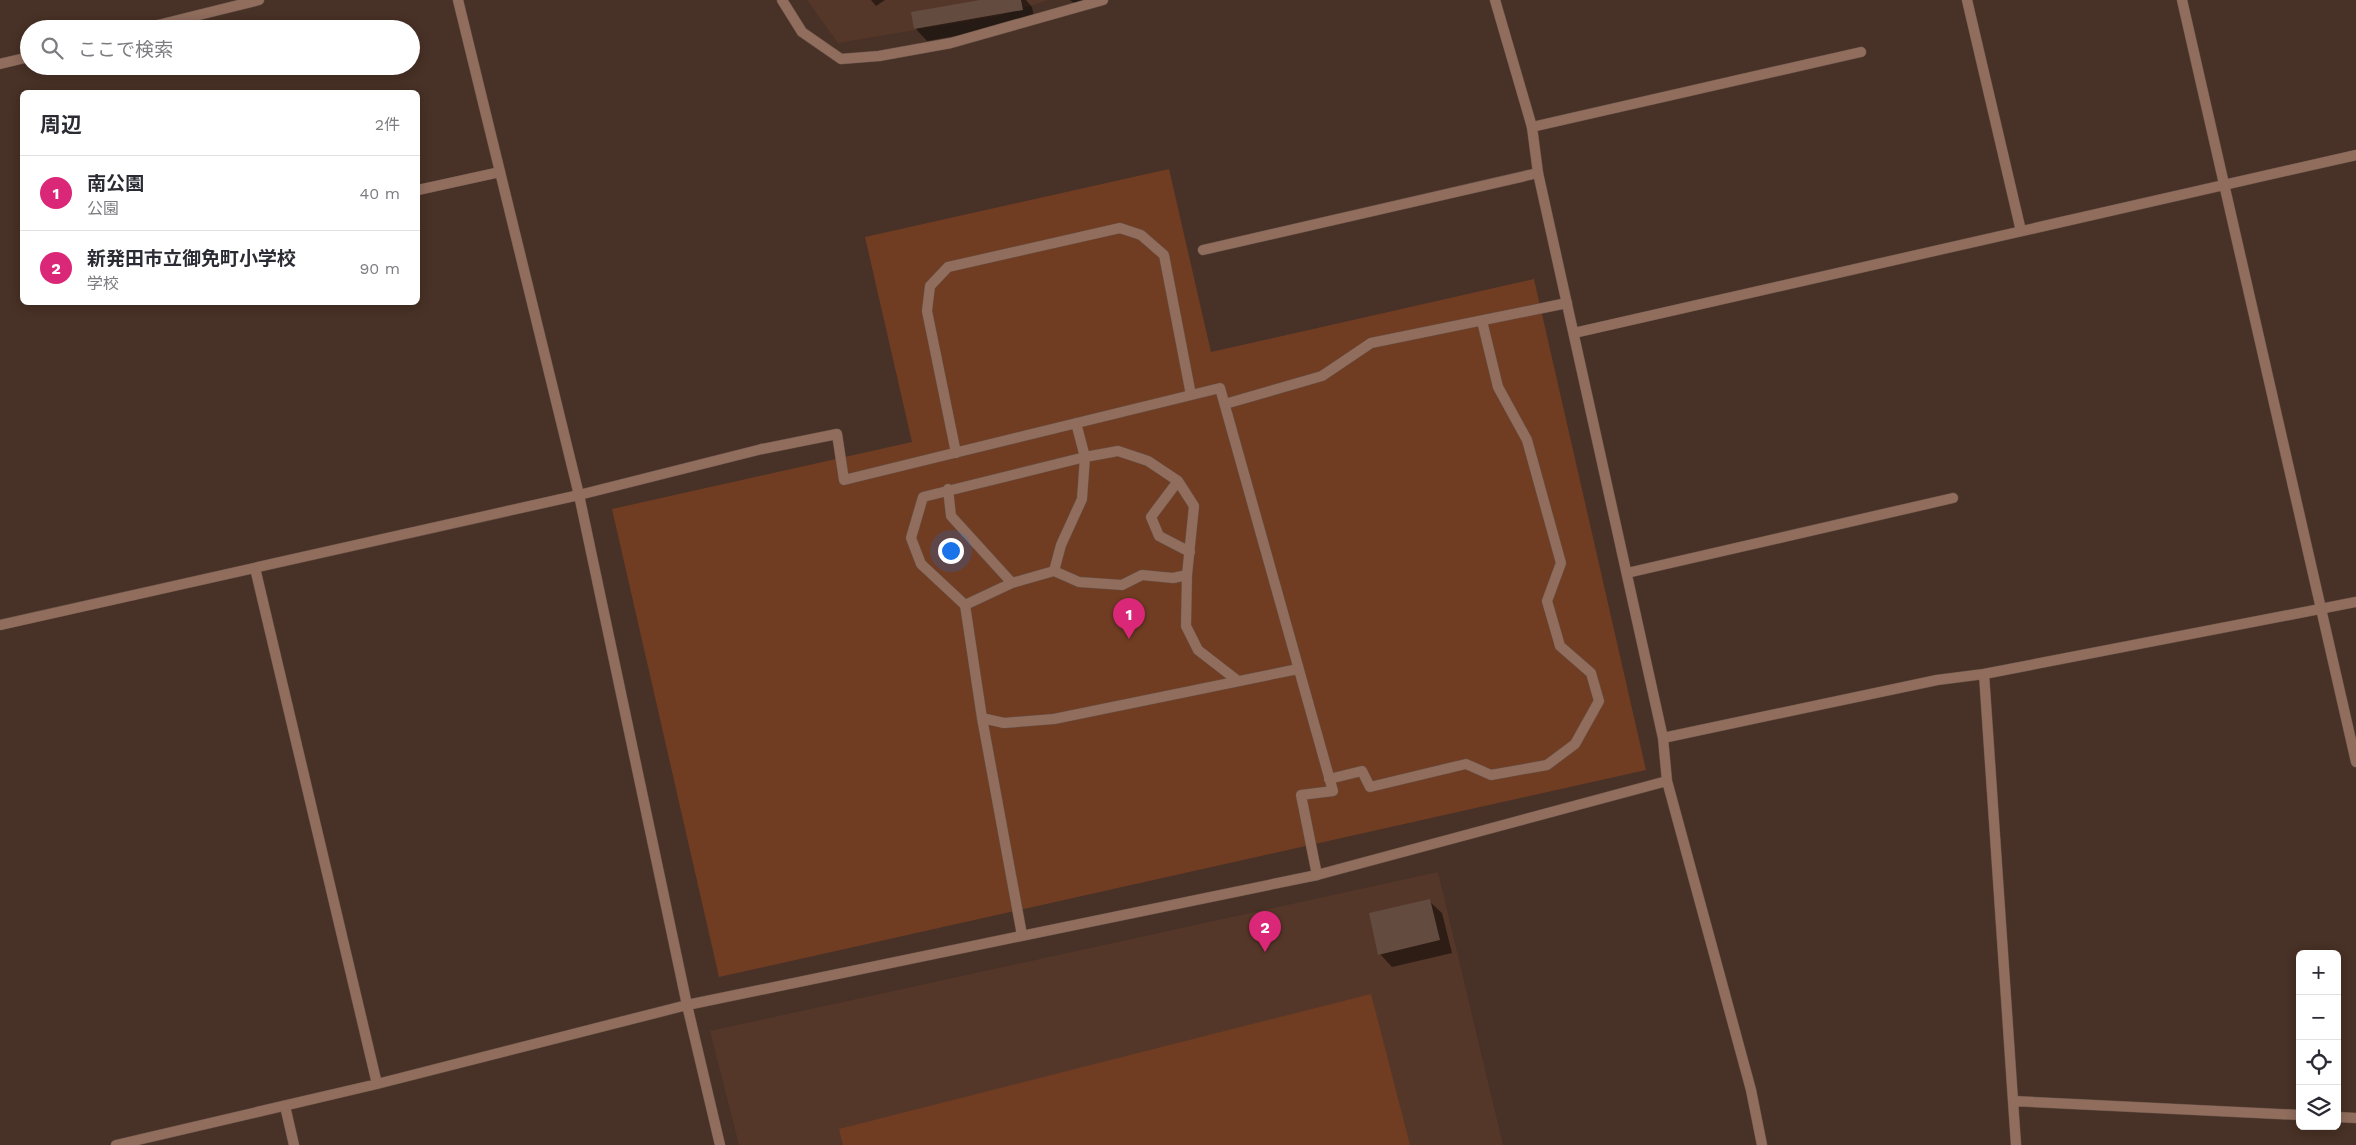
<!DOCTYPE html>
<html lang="ja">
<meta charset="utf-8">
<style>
:root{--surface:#fff;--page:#f2f2f3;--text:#2b2b33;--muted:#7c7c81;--line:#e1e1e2;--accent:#db2777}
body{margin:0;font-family:"Work Sans","Noto Sans JP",sans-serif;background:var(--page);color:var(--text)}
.controls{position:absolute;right:15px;bottom:15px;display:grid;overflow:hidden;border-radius:8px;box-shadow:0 2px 12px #0003}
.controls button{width:45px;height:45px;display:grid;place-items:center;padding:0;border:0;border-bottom:1px solid var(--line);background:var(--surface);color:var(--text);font:25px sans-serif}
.you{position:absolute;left:950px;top:550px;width:18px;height:18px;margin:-12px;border:4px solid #fff;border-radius:50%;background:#1a73e8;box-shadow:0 0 0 8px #1a73e833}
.badge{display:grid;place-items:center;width:32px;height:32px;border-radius:50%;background:var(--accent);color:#fff;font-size:16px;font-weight:700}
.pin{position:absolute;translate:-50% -41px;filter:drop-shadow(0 1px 2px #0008)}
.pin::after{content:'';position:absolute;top:26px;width:18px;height:15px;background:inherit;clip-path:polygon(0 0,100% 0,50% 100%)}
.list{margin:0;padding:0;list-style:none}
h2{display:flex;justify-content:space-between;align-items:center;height:65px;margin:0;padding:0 20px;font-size:21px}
h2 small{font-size:16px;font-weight:400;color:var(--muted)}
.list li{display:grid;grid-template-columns:32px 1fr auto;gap:15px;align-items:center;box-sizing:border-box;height:75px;padding:0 20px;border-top:1px solid var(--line)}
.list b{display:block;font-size:19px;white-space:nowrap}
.list p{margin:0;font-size:16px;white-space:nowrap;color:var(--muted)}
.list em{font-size:16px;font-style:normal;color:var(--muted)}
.icon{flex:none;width:28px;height:28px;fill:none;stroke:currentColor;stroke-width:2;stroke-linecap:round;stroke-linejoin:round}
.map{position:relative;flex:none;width:2356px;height:1145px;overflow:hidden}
.search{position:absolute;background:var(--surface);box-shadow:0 2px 12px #0003;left:20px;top:20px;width:400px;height:55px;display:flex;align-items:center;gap:12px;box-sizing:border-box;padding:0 18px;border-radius:28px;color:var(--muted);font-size:19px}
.panel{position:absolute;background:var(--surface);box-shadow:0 2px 12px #0003;left:20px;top:90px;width:400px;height:215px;border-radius:8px}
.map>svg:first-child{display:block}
.built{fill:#553729}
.green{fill:#703d23}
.shadow{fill:#0007}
.building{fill:#634b3f}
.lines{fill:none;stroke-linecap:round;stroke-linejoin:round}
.service-casing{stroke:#655045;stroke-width:11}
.minor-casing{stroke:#655045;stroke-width:11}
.service{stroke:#906d5d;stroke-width:10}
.minor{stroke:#906d5d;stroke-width:10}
</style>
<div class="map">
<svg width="2356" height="1145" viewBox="0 0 2356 1145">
<rect width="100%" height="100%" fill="#483126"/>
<path class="built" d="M807 0H1048L999 16 838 43Z
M1438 872 1503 1145H739L710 1031Z"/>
<path class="green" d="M1169 169 1211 352 1534 279 1646 770 719 977 612 509 912 442 865 237Z
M1371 994 1410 1145H843L839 1129Z"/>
<path class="shadow" d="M871 0H885L876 6Z
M987 0H1026L1032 7 1035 22 927 41 915 28Z
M1070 0H1086L1074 3Z
M1429 901 1442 913 1452 953 1392 967 1380 954Z"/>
<path class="building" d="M980 0H1021L1023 10 914 29 911 12Z
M1430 899 1440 940 1378 955 1369 913Z"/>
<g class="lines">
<defs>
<path id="service" d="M1532 127 1861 52
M418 190 500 172
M1203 250 1538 173
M1225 404 1322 376 1371 343 1567 303
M762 449 837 434 844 480 1220 388 1333 791 1301 795 1317 875
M956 453 927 311 930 286 948 267 1120 228 1141 235 1164 255 1191 395
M1178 481 1151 517 1159 536 1190 552
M948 489 951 516 1012 583
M1054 571 1061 545 1082 499 1085 457 1076 423
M1627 573 1953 498
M1187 575 1173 578 1142 575 1122 585 1079 582 1054 571 1012 583 965 605 921 564 911 538 923 497 1085 457 1118 451 1148 461 1178 481 1194 506 1187 575 1186 626 1198 650 1238 681
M965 605 982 718 1022 935
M982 718 1004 723 1054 719 1298 669
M1329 779 1362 771 1370 787 1466 764 1491 775 1547 765 1575 744 1599 701 1591 673 1560 646 1547 601 1561 563 1527 440 1498 387 1482 321
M285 1106 294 1145"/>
<path id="minor" d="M458 0 579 495 687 1005 720 1145
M782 0 802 32 841 59 879 56 951 43 1103 0
M1495 0 1532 127 1538 173 1663 738 1667 781 1751 1090 1762 1145
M1967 0 2021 231
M2182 0 2356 762
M142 29 259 0
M0 64 29 57
M1574 333 2356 155
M255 568 377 1084
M0 625 579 495 762 449
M1984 674 2016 1145
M1663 738 1937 680 1984 674 2356 602
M2013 1101 2300 1115
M2337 1117 2356 1118
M116 1145 377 1084 687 1005 1317 875 1667 781"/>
</defs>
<use href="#service" class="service-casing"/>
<use href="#minor" class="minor-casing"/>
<use href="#service" class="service"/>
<use href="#minor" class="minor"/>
</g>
</svg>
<div class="controls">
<button>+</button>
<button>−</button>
<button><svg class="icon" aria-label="locate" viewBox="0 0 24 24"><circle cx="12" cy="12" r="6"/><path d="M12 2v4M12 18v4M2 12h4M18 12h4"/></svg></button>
<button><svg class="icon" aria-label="layers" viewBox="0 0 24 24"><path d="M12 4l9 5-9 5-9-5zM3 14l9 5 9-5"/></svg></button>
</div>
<div class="you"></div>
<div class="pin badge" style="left:1129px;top:639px">1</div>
<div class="pin badge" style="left:1265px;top:952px">2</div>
<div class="search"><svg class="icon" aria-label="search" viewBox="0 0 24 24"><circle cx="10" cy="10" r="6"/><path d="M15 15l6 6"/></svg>ここで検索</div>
<section class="panel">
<h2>周辺<small>2件</small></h2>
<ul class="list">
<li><span class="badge">1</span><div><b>南公園</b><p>公園</p></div><em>40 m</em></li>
<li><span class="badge">2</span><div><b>新発田市立御免町小学校</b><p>学校</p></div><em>90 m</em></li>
</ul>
</section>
</div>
